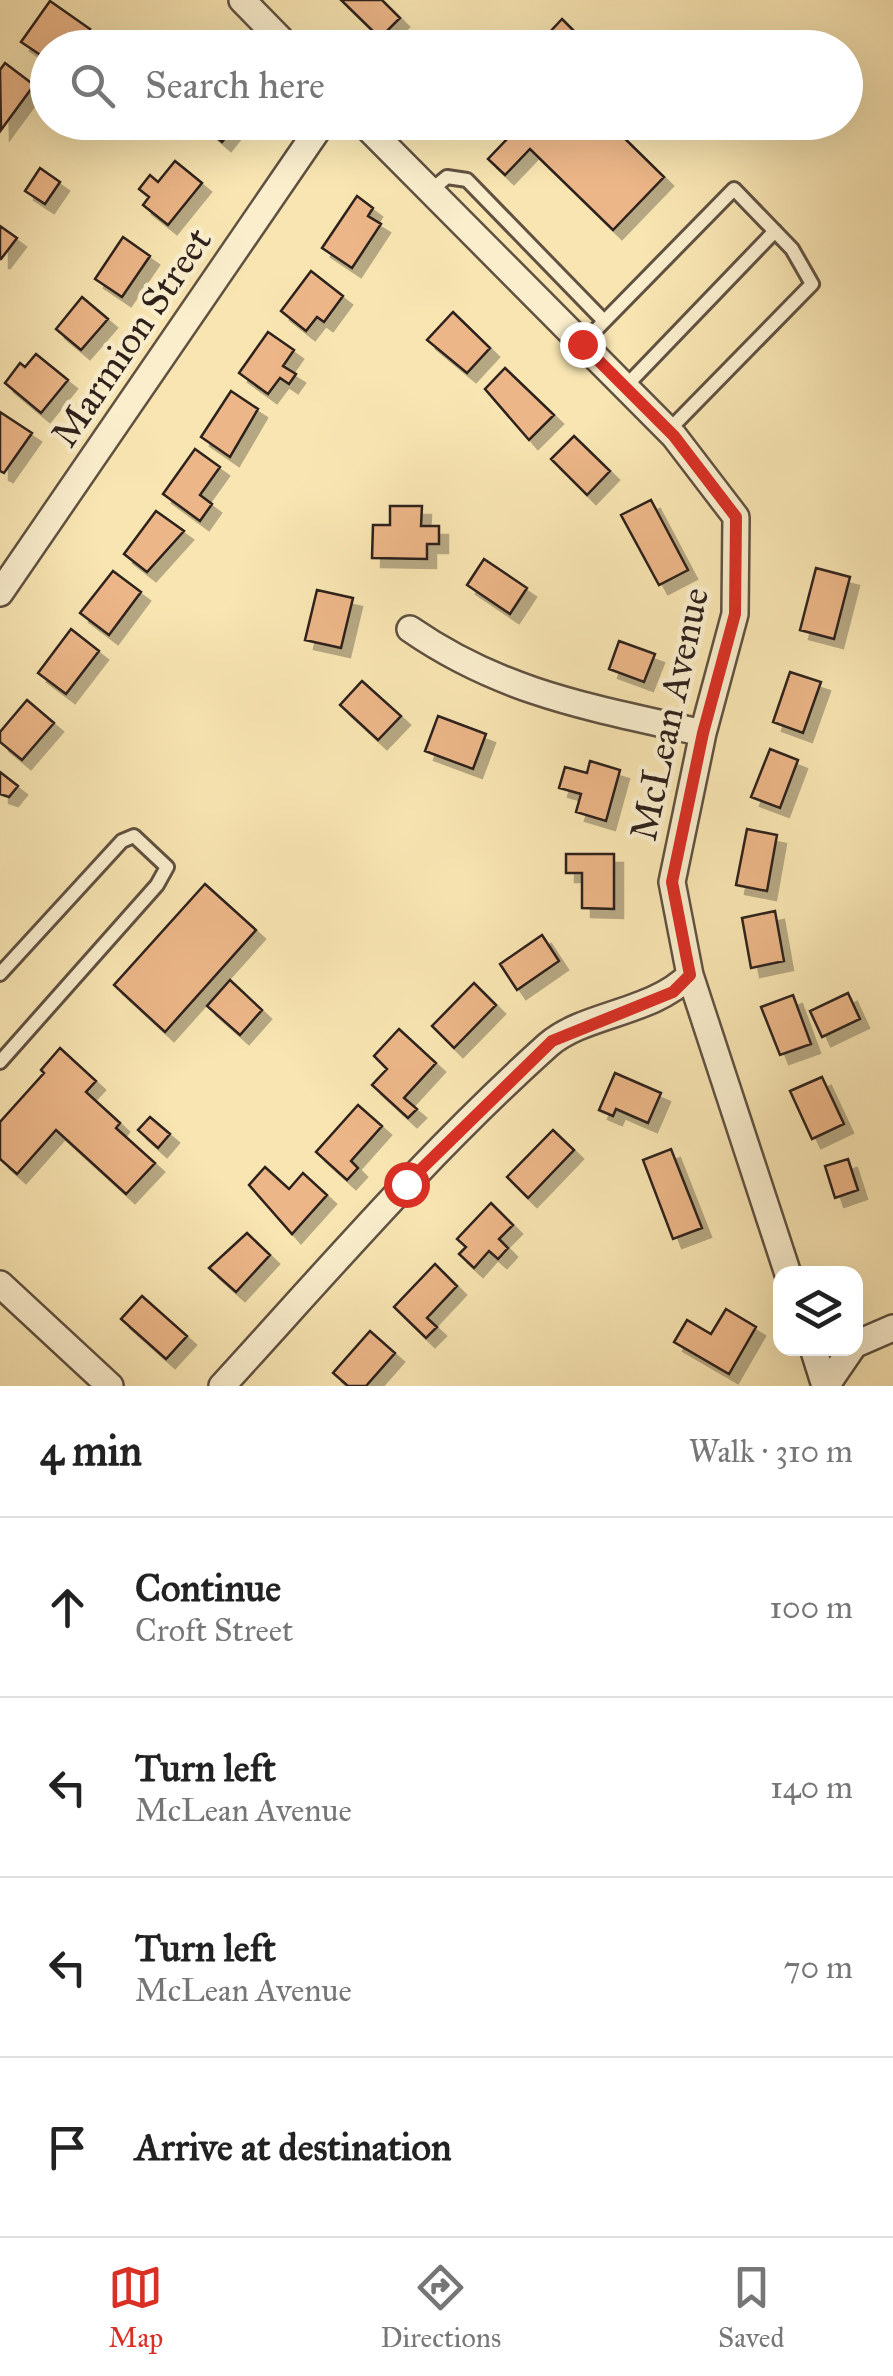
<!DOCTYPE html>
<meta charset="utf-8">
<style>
:root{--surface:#fff;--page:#f6f6f6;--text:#222;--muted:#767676;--line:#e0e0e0;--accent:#d93025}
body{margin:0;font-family:"IM FELL Great Primer",serif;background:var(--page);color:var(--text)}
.controls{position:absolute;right:30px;bottom:30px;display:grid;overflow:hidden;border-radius:20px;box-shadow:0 10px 40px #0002}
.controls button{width:90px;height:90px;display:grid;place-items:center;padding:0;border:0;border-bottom:2px solid var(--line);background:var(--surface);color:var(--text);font:50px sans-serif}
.stop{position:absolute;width:30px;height:30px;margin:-22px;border:8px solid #d93025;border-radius:50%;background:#fff}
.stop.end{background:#d93025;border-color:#fff;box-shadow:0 2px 10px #0008}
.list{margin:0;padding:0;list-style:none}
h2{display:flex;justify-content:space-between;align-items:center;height:130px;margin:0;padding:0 40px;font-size:42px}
h2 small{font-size:32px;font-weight:400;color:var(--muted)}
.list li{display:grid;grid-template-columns:65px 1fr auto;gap:30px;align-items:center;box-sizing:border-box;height:180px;padding:0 40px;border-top:2px solid var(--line)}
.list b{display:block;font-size:38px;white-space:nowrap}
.list p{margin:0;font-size:32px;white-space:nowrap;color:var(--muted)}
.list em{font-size:32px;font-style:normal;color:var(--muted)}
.icon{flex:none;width:55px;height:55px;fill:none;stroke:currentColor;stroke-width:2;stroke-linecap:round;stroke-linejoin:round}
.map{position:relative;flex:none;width:893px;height:1386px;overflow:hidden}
.search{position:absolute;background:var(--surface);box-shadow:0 10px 40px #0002;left:30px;right:30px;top:30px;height:110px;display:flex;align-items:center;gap:25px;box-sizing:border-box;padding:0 35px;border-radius:55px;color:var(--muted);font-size:38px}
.sheet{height:850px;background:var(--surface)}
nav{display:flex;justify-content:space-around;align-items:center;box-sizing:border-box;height:140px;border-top:2px solid var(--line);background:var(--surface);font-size:28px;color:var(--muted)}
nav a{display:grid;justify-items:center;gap:5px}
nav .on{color:var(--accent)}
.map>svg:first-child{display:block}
.building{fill:#ecb688;stroke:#2d201b;stroke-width:2.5;filter:url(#shadow)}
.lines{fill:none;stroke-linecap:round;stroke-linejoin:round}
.lane-casing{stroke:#605141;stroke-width:18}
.street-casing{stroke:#605141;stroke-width:30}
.lane{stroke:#faeecd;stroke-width:12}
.street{stroke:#faeecd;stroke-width:25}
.route{stroke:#d93025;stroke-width:12}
.labels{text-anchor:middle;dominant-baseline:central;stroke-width:9;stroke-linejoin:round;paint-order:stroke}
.street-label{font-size:38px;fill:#2d201b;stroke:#faeecd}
</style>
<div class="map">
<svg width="893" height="1386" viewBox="0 0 893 1386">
<defs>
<filter id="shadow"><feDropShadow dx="9" dy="9" stdDeviation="0" flood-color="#0004"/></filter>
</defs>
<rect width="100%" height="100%" fill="#f8e5b2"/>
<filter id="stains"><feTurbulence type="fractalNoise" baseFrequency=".002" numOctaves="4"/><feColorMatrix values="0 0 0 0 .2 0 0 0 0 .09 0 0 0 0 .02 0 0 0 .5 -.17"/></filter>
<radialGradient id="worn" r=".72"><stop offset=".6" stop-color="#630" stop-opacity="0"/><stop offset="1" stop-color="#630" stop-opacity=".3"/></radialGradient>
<path class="building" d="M341 0H382L400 18 380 38Z
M50 1 90 29 83 39 73 33 63 48H48V60L21 42Z
M562 19 591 48H535Z
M5 63 34 85 1 130 0 70Z
M199 122H238L222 142Z
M490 122H553L558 127 563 122H608L664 177 613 230 530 149 505 175 488 159 507 139Z
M175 161 202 183 168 225 143 205 149 197 139 189 150 175 158 182Z
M40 168 60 182 45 204 25 191Z
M357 196 373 208 368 216 381 224 352 268 322 248Z
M0 226 17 238 1 259H0Z
M123 237 150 256 122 297 95 279Z
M311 271 343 296 324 322 317 317 306 331 281 311Z
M82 297 108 319 81 350 56 329Z
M453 312 490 348 467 373 427 340Z
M268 332 294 350 283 366 296 374 289 384 280 378 268 394 239 373Z
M36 354 68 380 41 413 5 383 20 363 25 367Z
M505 368 554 415 529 440 485 389Z
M231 391 258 409 230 457 201 437Z
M0 412 32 433 4 473 0 471Z
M574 436 610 471 587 495 551 459Z
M195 449 220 467 200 495 212 504 200 521 163 494Z
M651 500 688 570 659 585 621 515Z
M390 506H422L421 526H439V544H427V559L372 558 373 525H390Z
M156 511 184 531 147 572 124 554Z
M484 559 527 588 510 614 467 585Z
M816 568 850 577 834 639 800 630Z
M113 571 141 592 109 635 80 613Z
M317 590 353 598 341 648 305 640Z
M71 629 99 651 66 694 38 673Z
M619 641 655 654 644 682 609 669Z
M790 672 821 682 803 733 773 722Z
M362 681 401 716 378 740 340 705Z
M27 700 54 723 22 760 0 742V732Z
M438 716 486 734 473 769 425 751Z
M770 749 798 760 780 808 751 797Z
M590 761 620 770 606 821 576 812 581 794 559 788 565 767 587 773Z
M0 772 18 786 9 797 0 794Z
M747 829 777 835 767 891 736 885Z
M566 854H614V909L582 908V873H566Z
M205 884 256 930 165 1032 114 985Z
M775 911 784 961 751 968 742 918Z
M542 935 559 961 517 990 500 964Z
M230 980 262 1010 240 1035 207 1006Z
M474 983 496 1005 454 1048 432 1026Z
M848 993 860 1019 822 1037 810 1011Z
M793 995 811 1044 780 1055 761 1007Z
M399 1029 436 1063 404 1098 417 1109 408 1118 372 1085 387 1069 374 1056Z
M60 1048 96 1081 86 1092 120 1123 116 1128 155 1163 126 1194 56 1130 17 1174 0 1159V1122L44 1073 41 1070Z
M615 1073 661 1093 648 1123 616 1109 613 1116 599 1110Z
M822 1077 844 1124 812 1139 790 1091Z
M358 1105 382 1126 351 1161 358 1168 347 1180 316 1152Z
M150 1117 170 1134 158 1148 138 1130Z
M553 1130 574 1150 528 1198 507 1177Z
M671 1149 702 1228 673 1239 643 1160Z
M848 1159 858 1190 835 1198 825 1166Z
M265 1167 289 1189 303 1173 327 1195 292 1234 249 1185Z
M491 1203 513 1225 499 1239 508 1248 498 1259 489 1251 474 1268 459 1254 466 1247 457 1239Z
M247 1233 270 1255 236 1292 209 1268Z
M435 1264 457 1286 427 1318 437 1327 426 1338 394 1307Z
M142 1296 187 1336 166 1359 121 1319Z
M726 1309 756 1327 729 1374 674 1342 687 1320 711 1334Z
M370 1331 395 1353 366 1386H348L333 1373Z"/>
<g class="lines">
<defs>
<path id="lane" d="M430 191 447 177 467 180 604 321
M582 344 734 189 792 249 812 284 668 431
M625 387 775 231
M0 974 122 841 134 836 167 867 157 885 0 1062"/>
<path id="street" d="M242 0 289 48
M362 122 674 436 736 517 735 614 703 733 672 882 690 975 788 1274
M0 593 323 122
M410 629C504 694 594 708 703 733
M0 1284 110 1386
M856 1344 893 1328
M813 1348 825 1386
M222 1386C328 1270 431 1150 548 1045 585 1013 651 1014 690 975
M826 1386 852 1348"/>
</defs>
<use href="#lane" class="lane-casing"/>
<use href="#street" class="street-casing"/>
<use href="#lane" class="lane"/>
<use href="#street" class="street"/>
</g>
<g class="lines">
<path class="route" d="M406 1184 552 1041 673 992 690 975 672 882 703 733 735 614 736 517 674 436 582 344"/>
</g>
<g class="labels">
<g class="street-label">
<text transform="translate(131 337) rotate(-56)">Marmion Street</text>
<text transform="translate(669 714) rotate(-78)">McLean Avenue</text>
</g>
</g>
<rect width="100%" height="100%" filter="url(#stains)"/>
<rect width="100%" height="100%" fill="url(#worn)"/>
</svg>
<div class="controls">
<button><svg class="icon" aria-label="layers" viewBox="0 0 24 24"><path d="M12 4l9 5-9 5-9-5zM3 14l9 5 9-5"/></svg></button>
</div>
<div class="stop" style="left:406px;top:1184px"></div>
<div class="stop end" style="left:582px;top:344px"></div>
<div class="search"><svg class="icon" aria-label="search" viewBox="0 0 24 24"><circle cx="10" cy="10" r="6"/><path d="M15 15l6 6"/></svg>Search here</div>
</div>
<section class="sheet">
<h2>4 min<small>Walk · 310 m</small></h2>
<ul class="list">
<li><svg class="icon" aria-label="ahead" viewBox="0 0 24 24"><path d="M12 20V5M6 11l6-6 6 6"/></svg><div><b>Continue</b><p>Croft Street</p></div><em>100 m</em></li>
<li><svg class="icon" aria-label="left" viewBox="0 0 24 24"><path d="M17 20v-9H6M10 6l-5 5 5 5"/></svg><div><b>Turn left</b><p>McLean Avenue</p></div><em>140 m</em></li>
<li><svg class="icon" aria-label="left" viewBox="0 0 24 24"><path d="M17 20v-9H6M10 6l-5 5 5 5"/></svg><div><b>Turn left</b><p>McLean Avenue</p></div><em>70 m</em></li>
<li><svg class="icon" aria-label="arrive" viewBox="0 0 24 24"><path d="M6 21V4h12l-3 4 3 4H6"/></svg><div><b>Arrive at destination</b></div></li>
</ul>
</section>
<nav>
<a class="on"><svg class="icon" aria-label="map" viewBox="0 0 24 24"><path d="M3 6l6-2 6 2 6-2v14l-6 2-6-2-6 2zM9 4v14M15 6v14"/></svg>Map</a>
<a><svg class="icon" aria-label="directions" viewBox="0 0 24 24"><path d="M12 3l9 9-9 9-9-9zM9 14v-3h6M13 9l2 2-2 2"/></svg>Directions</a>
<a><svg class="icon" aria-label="saved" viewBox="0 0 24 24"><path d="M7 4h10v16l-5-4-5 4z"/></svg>Saved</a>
</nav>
